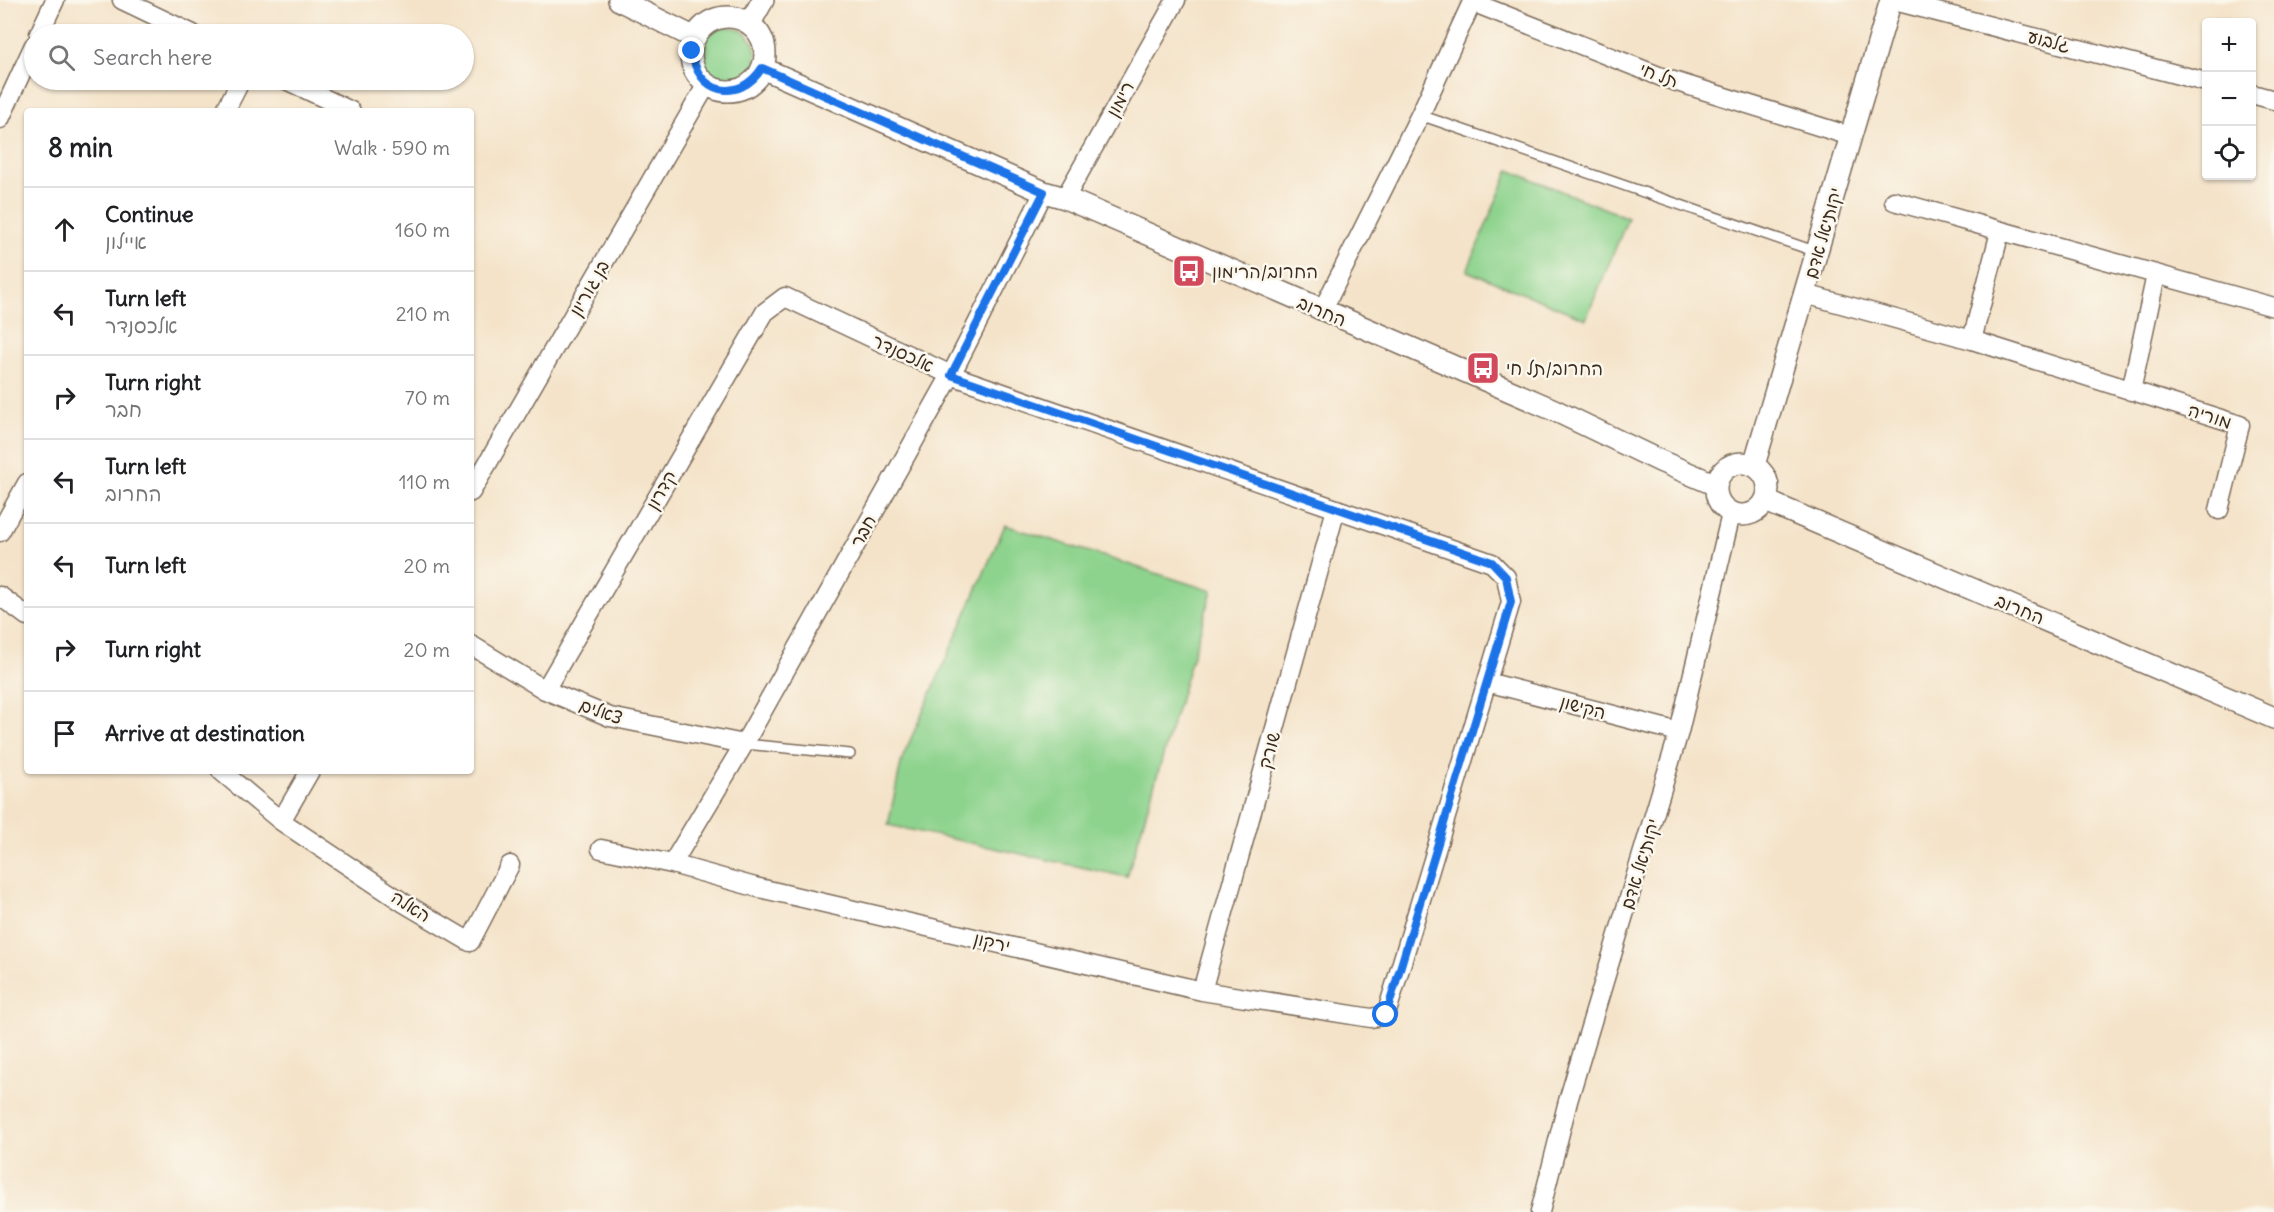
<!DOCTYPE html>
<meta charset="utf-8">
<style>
:root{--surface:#fff;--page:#f2f2f2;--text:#202124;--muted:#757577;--line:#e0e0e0}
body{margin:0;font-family:Delius,"Playpen Sans Hebrew",sans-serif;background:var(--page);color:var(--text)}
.controls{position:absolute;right:18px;top:18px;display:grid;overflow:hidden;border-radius:6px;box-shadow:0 2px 4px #0004}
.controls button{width:54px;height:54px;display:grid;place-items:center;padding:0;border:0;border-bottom:2px solid var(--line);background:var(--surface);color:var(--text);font:30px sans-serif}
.stop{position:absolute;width:18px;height:18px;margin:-14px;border:4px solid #1a73e8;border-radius:50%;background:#fff}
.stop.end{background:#1a73e8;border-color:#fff;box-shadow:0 2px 6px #0008}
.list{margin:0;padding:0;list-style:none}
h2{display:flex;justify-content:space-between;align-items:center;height:78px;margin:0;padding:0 24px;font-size:26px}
h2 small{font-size:20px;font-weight:400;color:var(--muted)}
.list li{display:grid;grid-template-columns:39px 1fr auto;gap:18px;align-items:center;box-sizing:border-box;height:84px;padding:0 24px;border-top:2px solid var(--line)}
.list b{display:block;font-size:22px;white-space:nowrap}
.list p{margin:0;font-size:20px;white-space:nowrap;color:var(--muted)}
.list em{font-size:20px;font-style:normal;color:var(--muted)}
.icon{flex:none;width:33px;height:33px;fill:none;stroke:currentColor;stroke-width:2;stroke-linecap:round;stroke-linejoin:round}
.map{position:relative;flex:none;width:2274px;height:1212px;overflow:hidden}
.search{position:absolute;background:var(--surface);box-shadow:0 2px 4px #0004;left:24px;top:24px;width:450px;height:66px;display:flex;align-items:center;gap:15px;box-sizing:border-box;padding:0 21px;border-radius:33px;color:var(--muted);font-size:22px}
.panel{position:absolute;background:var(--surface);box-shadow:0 2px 4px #0004;left:24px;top:108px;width:450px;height:666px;border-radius:6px}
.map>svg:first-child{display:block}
.green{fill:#8dd38d;stroke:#647e56;stroke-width:1.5}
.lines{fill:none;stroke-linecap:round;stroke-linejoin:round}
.service-casing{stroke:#7c6b5a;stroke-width:12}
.minor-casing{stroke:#7c6b5a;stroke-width:21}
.tertiary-casing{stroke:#7c6b5a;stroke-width:24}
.service{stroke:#fff;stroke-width:9}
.minor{stroke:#fff;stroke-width:18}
.tertiary{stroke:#fff;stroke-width:21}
.route{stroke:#1a73e8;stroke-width:8}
.labels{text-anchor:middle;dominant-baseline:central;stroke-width:5;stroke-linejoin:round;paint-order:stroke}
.street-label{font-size:18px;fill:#3b2a1e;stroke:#fbf7ec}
.poi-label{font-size:18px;fill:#3b2a1e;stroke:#fbf7ec;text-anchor:start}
</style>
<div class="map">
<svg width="2274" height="1212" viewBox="0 0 2274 1212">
<rect width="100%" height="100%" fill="#fbf7ec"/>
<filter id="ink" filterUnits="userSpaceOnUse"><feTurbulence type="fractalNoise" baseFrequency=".0167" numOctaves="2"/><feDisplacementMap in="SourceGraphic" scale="12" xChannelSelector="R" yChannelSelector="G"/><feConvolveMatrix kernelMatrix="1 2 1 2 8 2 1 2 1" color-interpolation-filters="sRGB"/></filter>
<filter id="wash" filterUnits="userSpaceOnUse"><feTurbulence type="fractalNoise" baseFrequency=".008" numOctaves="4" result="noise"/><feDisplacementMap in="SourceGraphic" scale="24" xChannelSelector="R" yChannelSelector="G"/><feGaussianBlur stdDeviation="1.35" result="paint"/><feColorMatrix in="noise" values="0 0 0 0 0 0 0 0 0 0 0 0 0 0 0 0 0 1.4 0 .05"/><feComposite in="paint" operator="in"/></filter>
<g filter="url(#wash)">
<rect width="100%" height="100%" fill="#f4e3c9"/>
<path class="green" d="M700 55a28 28 0 1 1 56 0a28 28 0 1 1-56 0Z
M1509 170 1628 218 1586 319 1467 271Z
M1005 525 1212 591 1127 877 888 825 902 759Z"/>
</g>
<g filter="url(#ink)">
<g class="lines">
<defs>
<path id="service" d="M1420 115 1817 252
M744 744 850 754"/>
<path id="minor" d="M122 0 193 34
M1891 0 2206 82
M1472 2 1664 78 1850 136
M39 34 55 0
M286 80 351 111
M2252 94 2274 100
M225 111 241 80
M0 119 34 45
M1065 198 1176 0
M1894 201 2274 307
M1805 294 1972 340 2240 425 2219 510
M1322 311 1420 115 1473 0
M1972 340 2000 232
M2131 391 2156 275
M471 492 707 84
M0 532 27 483
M0 596 27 616
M471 645 545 690 610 717 744 744
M1487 682 1679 732
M545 690 765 312 785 297 951 375 1492 563 1506 577 1511 602 1386 1015 1371 1018 1202 991 755 887 672 864 601 849
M221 771 281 821 404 903 470 942 510 865
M281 821 310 771
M672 864 744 744 951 375 1044 192
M1202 991 1336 509
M1540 1212 1568 1101 1679 732 1731 514"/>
<path id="tertiary" d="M619 0 695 38
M691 54a37 37 0 1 1 74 0a37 37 0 1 1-74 0Z
M750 23 763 0
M762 68 1044 192 1065 198 1554 410 1660 461 1716 485
M1716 489a26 26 0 1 1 52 0a26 26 0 1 1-52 0Z
M1754 465 1891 0
M1766 501 2274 718"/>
</defs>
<use href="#service" class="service-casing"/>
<use href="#minor" class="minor-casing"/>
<use href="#tertiary" class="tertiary-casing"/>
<use href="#service" class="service"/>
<use href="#minor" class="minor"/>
<use href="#tertiary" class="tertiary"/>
</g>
</g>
<g class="lines" filter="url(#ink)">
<path class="route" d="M692 51C696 94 739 104 762 68L1044 192 951 375 1492 562 1506 577 1511 602 1386 1015"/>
</g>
<defs>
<symbol id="bus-square" viewBox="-11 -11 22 22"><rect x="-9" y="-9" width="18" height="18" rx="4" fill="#d1495b" stroke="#fbf7ec"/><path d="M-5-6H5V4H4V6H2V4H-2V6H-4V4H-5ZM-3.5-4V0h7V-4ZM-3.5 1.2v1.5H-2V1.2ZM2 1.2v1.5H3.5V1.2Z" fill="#fff"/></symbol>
</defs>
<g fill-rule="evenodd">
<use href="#bus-square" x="1170" y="252" width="38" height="38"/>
<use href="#bus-square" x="1464" y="349" width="38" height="38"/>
</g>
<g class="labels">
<g class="street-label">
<text transform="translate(2049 41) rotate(15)">גלבוע</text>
<text transform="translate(1659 75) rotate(20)">תל חי</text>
<text transform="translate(1120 99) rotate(-61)">רימון</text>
<text transform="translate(1823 233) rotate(-74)">יקותיאל אדם</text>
<text transform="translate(589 288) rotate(-60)">בן גוריון</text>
<text transform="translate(1322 311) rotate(23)">החרוב</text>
<text transform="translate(903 353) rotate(25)">אלכסנדר</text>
<text transform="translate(2210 416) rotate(18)">מוריה</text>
<text transform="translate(661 490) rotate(-60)">קדרון</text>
<text transform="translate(863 531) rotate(-61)">חבר</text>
<text transform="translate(2020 609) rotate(23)">החרוב</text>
<text transform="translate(1583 707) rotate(15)">הקישון</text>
<text transform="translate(601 711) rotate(19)">צאלים</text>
<text transform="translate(1269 750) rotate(-74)">שורק</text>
<text transform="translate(1640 864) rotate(-73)">יקותיאל אדם</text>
<text transform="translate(411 906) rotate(32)">האלה</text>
<text transform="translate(992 942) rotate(13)">ירקון</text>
</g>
<g class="poi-label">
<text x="1212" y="271">החרוב/הרימון</text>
<text x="1506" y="368">החרוב/תל חי</text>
</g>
</g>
</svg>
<div class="controls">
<button>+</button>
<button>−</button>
<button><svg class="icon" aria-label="locate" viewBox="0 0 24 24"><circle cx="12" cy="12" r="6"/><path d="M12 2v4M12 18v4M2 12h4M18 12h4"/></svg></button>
</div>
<div class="stop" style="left:1386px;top:1015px"></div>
<div class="stop end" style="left:692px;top:51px"></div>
<div class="search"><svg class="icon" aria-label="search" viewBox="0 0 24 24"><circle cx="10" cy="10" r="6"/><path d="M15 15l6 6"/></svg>Search here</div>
<section class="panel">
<h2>8 min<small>Walk · 590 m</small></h2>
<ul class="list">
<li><svg class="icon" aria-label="ahead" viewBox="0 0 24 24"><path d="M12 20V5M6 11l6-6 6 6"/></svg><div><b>Continue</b><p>איילון</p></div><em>160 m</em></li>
<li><svg class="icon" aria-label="left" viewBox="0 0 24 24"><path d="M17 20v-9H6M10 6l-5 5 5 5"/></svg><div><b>Turn left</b><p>אלכסנדר</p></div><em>210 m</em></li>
<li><svg class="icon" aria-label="right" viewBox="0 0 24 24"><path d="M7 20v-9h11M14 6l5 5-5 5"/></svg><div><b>Turn right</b><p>חבר</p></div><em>70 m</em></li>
<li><svg class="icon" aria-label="left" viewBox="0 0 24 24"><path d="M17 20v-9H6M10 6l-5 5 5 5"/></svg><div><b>Turn left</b><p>החרוב</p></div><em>110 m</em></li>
<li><svg class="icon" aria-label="left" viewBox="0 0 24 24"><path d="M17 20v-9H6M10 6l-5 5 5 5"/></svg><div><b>Turn left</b></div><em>20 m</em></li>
<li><svg class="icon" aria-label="right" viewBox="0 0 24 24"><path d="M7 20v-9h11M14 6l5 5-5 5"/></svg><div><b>Turn right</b></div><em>20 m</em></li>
<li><svg class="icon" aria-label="arrive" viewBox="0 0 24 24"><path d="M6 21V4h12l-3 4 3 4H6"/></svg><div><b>Arrive at destination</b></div></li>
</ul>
</section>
</div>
